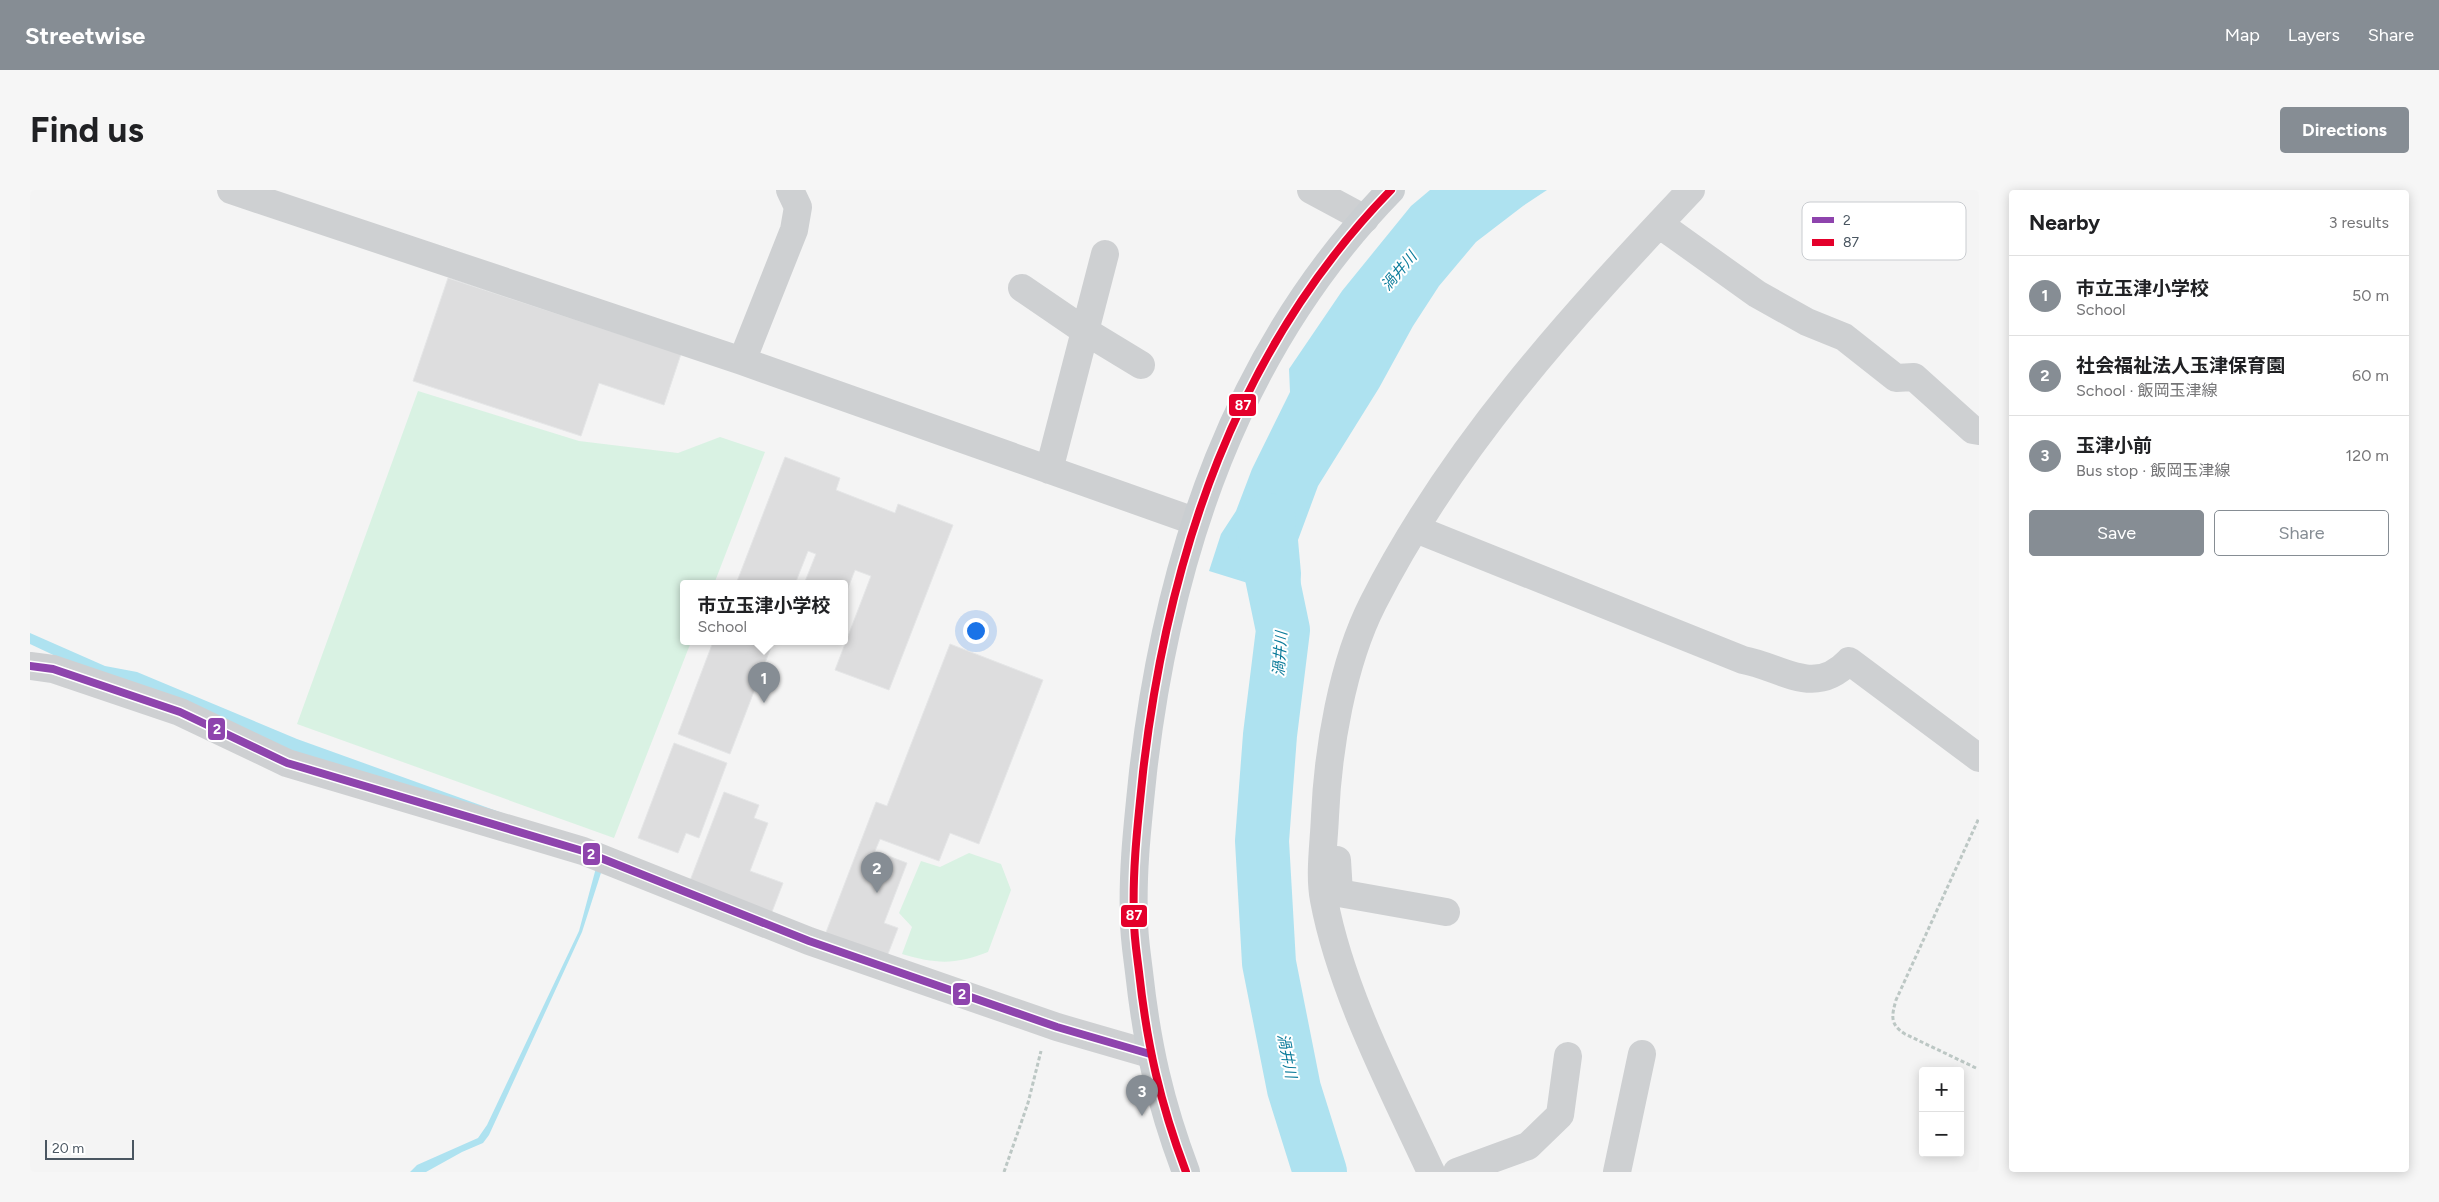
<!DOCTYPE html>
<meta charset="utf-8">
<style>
:root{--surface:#fff;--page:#f6f6f6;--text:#202124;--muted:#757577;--line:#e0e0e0;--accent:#868d94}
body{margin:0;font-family:Figtree,"Noto Sans JP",sans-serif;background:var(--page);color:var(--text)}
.controls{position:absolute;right:15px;bottom:15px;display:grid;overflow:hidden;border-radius:5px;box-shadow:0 2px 12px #0003}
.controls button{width:45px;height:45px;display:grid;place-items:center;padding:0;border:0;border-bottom:1px solid var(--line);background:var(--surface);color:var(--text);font:25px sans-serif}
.scale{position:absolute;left:15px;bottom:12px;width:89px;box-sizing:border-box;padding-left:5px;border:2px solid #4a5661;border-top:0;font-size:14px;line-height:18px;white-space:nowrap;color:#4a5661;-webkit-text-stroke:4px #fff;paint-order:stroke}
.you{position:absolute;left:945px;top:440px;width:18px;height:18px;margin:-12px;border:4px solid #fff;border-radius:50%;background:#1a73e8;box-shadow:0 0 0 8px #1a73e833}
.badge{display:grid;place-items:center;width:32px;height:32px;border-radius:50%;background:var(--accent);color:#fff;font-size:16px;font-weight:700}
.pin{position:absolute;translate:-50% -41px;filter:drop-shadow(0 1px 2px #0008)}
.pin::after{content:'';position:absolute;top:26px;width:18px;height:15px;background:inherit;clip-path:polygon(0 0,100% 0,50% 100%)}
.popup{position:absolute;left:650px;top:390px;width:168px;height:65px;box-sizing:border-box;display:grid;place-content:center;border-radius:5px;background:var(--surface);filter:drop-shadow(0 1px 4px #0005);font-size:16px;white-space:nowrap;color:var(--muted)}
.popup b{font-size:19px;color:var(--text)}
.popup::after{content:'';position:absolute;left:50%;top:100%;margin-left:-10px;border:10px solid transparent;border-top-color:var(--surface)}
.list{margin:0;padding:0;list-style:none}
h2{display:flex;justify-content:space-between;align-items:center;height:65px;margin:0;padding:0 20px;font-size:21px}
h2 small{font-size:16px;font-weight:400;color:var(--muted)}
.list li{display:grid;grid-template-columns:32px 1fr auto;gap:15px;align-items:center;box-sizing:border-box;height:80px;padding:0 20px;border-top:1px solid var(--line)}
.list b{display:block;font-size:19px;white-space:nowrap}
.list p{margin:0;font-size:16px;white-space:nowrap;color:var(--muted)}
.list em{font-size:16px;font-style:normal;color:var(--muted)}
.actions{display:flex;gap:10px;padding:15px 20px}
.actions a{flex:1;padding:11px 0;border:1px solid var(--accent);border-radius:5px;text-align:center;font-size:18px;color:var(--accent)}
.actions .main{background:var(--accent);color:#fff}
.map{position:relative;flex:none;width:1949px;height:982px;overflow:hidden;border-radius:5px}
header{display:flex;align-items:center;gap:30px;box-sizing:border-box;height:70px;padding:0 25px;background:var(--accent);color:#fff}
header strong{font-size:24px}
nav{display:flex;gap:28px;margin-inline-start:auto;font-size:18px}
.intro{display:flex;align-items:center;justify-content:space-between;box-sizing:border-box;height:120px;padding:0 30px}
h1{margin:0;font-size:35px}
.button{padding:12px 22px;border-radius:5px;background:var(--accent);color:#fff;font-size:18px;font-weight:700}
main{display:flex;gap:30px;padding:0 30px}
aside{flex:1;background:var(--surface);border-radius:5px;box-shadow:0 2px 12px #0003}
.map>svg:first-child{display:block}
.green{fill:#d9f2e3}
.water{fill:#aee2f0}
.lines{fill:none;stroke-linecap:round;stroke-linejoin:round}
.river{stroke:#aee2f0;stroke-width:54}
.building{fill:#ddddde;stroke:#e5e6e7}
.path{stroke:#bcc7c4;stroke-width:3;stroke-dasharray:4 2.5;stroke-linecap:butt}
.minor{stroke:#ced0d2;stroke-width:28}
.major{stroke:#caced1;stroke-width:28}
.bus-1-casing{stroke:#fff;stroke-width:11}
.bus-2-casing{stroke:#fff;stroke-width:11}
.bus-1{stroke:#8e44ad;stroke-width:8}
.bus-2{stroke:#e4002b;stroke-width:8}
.labels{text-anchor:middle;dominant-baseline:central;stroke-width:4;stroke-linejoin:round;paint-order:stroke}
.water-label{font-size:15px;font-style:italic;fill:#0c7c9b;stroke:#fff}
.key{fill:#fff;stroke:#c9ccd0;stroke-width:1}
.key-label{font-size:14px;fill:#4a5661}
.line-badge{stroke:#fff;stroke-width:2}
.badge-label{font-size:14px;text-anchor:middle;font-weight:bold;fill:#fff}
</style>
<header>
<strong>Streetwise</strong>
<nav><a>Map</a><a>Layers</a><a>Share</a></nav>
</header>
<div class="intro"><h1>Find us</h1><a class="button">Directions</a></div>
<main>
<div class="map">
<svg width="1949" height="982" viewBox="0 0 1949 982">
<rect width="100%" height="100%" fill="#f4f4f4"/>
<path class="green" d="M388 201 549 251 648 263 690 247 735 262 684 394H654V452H661L584 648 267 534Z
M939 663 971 674 981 700 958 762C925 775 906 774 872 764L882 737 869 723 891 671 910 677Z"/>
<path class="water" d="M1400 0H1517L1493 16 1446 52 1409 96 1383 136 1349 198 1288 296 1268 350 1271 383 1270 409 1179 381 1191 344 1206 321 1222 279 1260 202 1259 179 1312 101 1381 16Z
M0 443 75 476 107 482 267 549 578 661 552 742 459 945 453 953 432 962 396 982H380L387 975 448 948 457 935 549 741 570 663C378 600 182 542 0 454Z"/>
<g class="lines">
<path class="river" d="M1239 330 1233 344 1253 440 1240 545 1232 651 1239 773 1264 899 1290 982"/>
</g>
<path class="building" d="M418 88 651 164 634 215 569 193 551 246 383 191Z
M755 267 810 288 806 300 865 323 868 314 923 335 859 500 805 480 841 386 825 380 814 408V394H774L786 364 778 361 765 394H706Z
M683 452H743L700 564 648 544Z
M920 454 1013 490 949 654 920 643 909 671 850 649 845 661 877 673 854 733 868 738 856 769 795 745 846 612 857 616Z
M644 553 697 573 669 648 656 643 648 663 608 648Z
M694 602 729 615 724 628 738 633 720 681 753 693 740 727 658 696Z"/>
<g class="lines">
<path class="path" d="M1946 878 1875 844C1859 834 1862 825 1866 810L1949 628
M974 982 998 913 1011 861"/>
<path class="minor" d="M201 0 712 171 1164 331
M1281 0 1335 29
M1629 34 1727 104 1777 132 1814 147 1866 188 1884 187 1943 240 1949 241
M992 98 1055 141 1111 175
M712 171 764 40 768 17 760 0
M1019 280 1075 64
M1386 339 1713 470C1752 477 1784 508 1819 471L1949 568
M0 476 23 479 150 522 257 573 553 661 779 751 1027 837 1120 864
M1307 670 1309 703 1416 722
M1401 982C1362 898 1311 801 1294 710 1289 684 1294 653 1295 626 1298 559 1312 474 1343 413 1422 257 1541 127 1661 0
M1427 982 1498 956 1530 925 1538 866
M1587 982 1612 864"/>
<path class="major" d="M1156 982C1130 913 1117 855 1109 782 1107 765 1104 747 1104 730 1102 680 1108 631 1113 582 1138 366 1206 159 1361 0"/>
<defs>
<path id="bus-1" d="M0 476 23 479 150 522 257 573 553 661 779 751 1027 837 1120 864"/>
<path id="bus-2" d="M1156 982C1130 913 1117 855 1109 782 1107 765 1104 747 1104 730 1102 680 1108 631 1113 582 1138 366 1206 159 1361 0"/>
</defs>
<use href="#bus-1" class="bus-1-casing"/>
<use href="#bus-2" class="bus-2-casing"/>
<use href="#bus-1" class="bus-1"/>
<use href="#bus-2" class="bus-2"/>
</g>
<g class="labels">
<g class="water-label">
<text transform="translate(1369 81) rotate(-50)">渦井川</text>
<text transform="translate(1250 464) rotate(-86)">渦井川</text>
<text transform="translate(1257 866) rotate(79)">渦井川</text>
</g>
</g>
<rect x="1772" y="12" width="164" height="58" rx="8" class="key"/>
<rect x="1782" y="27" width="22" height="6" fill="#8e44ad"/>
<rect x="1782" y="49" width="22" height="7" fill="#e4002b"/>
<g class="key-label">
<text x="1813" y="35">2</text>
<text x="1813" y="57">87</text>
</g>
<g class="line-badge">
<rect x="1198" y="203" width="29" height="24" rx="5" fill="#e4002b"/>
<rect x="177" y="527" width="19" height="24" rx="5" fill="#8e44ad"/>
<rect x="552" y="652" width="19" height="24" rx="5" fill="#8e44ad"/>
<rect x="1090" y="714" width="28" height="24" rx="5" fill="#e4002b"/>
<rect x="922" y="792" width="19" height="24" rx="5" fill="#8e44ad"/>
</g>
<g class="badge-label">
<text x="1213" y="220">87</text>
<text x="187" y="544">2</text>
<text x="561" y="669">2</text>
<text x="1104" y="730">87</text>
<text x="932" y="809">2</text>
</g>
</svg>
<div class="controls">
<button>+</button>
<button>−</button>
</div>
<div class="scale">20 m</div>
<div class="you"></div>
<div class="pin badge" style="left:734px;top:513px">1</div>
<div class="popup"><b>市立玉津小学校</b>School</div>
<div class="pin badge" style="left:847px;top:703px">2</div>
<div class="pin badge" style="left:1112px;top:926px">3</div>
</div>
<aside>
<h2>Nearby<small>3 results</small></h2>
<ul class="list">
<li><span class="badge">1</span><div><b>市立玉津小学校</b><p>School</p></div><em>50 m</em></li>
<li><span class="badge">2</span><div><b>社会福祉法人玉津保育園</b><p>School · 飯岡玉津線</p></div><em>60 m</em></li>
<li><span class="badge">3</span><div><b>玉津小前</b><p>Bus stop · 飯岡玉津線</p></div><em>120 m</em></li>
</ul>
<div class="actions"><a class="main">Save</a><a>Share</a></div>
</aside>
</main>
